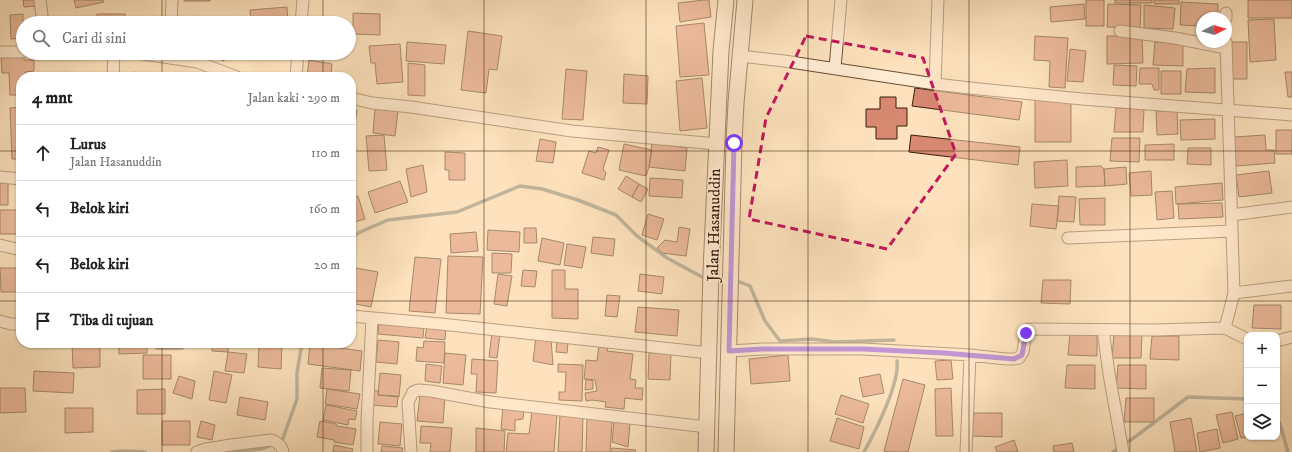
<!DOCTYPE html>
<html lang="id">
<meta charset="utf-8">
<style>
:root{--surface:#fff;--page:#f2f2f2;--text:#202124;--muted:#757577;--line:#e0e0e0}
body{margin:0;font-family:"IM FELL DW Pica",serif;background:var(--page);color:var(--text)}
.controls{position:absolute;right:12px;bottom:12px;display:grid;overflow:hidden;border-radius:8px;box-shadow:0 1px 3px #0004}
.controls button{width:36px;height:36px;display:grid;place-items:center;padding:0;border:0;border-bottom:1px solid var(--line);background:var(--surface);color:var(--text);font:20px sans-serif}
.compass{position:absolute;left:1196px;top:12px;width:36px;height:36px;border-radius:50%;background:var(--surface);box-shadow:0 1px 3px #0004;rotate:84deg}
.stop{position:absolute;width:12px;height:12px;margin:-9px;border:3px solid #7c3aed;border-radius:50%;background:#fff}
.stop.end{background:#7c3aed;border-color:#fff;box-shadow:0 1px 4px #0008}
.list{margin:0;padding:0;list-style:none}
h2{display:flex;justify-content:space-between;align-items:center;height:52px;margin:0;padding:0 16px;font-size:17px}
h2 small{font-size:13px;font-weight:400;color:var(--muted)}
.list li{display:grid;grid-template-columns:26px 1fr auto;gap:12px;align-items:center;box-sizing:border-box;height:56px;padding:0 16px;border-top:1px solid var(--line)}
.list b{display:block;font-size:15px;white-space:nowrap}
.list p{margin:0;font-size:13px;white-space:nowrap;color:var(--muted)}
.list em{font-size:13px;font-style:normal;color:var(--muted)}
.icon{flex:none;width:22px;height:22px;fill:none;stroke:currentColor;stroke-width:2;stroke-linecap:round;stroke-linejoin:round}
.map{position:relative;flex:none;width:1292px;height:452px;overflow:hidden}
.search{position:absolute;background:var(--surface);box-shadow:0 1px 3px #0004;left:16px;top:16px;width:340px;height:44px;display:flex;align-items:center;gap:10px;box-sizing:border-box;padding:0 14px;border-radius:22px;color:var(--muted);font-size:15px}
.panel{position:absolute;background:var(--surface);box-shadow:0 1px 3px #0004;left:16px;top:72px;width:340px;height:276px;border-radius:16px}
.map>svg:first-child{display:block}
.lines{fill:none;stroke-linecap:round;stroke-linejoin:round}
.stream{stroke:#777d70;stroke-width:3.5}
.building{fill:#d78971;stroke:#3c1d09}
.street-casing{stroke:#6c4e36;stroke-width:13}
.secondary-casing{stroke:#3c1d09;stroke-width:17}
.street{stroke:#feecd4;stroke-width:11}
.secondary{stroke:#feecd4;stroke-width:15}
.route{stroke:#7c3aed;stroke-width:5}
.marked{fill:none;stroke:#c2185b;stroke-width:3;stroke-dasharray:8 5;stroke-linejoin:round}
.grid{fill:none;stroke:#3c1d09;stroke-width:1;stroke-opacity:0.55}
.labels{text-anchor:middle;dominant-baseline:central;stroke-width:3;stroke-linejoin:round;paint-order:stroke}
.street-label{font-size:16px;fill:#3c1d09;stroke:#feecd4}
</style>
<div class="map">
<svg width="1292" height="452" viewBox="0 0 1292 452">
<rect width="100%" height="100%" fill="#fde2bd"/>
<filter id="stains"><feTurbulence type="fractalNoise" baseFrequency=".005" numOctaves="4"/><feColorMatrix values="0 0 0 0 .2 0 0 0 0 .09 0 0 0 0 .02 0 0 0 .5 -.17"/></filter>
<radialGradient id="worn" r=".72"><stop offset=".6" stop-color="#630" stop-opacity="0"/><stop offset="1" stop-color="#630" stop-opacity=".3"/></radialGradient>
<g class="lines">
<path class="stream" d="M351 238 360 232 388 220 457 212 520 186 542 189 578 200 616 215 637 236 667 258 704 278 708 279
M734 281 740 282 750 286 765 321 780 341 812 339 835 342 894 340
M1277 419 1280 424 1288 452
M112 452 123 451 145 452
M233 452 261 449 282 441 297 399V373L302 343
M864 452C875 432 900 383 897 361
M1113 452 1135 437 1188 397 1247 399"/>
</g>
<path class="building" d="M23 0H36L37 6 24 7Z
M74 0H103L104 2 76 8Z
M184 0H210V1H184Z
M704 0H709L711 17 680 22 678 3Z
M1086 0H1104V26H1086Z
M1115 0H1152V3H1115Z
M1154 0H1179V4H1154Z
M1248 0H1292V18H1248Z
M1181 2 1218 4V18H1202V26L1180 25Z
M1084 4 1085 19 1051 22 1050 7Z
M1108 4 1141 5 1140 28 1107 27Z
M1144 5 1175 8 1173 29 1144 28Z
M287 7 288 23H251L250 10Z
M353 13 380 14V35L353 34Z
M23 14V38L11 39 10 15Z
M97 14H125V23H97Z
M1274 19 1276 60 1250 62 1248 20Z
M91 20V23H63V21Z
M704 23 709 75 680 77 676 26Z
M468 31 502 36 497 70 489 69 486 93 461 90Z
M1035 36 1068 38 1065 88 1049 87 1050 61 1034 60Z
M1107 36H1142L1143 63 1107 64Z
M407 42 446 45 444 64 406 61Z
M1155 42H1183V66L1153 65Z
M1228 42H1247V79H1229Z
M400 44 403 82 377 84 375 63H371L369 46Z
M1070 49 1086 51 1083 82 1067 81Z
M208 53H227L224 61 208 55Z
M24 57V60H34V71L25 72 26 77H21V95H10L9 73H2L1 58Z
M309 60 332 64 331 77H307Z
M408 63 425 65V96L408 95Z
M1114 65 1137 66 1136 86 1113 85Z
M1140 68H1159V90H1154L1152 84H1139Z
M1215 68V93L1185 92 1187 69Z
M566 69 587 71 583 120 562 119Z
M1161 71H1181V94H1161Z
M135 72 154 77H133Z
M1285 72H1292V97H1288Z
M624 74 648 76 647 104 623 103Z
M702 78 707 128 680 131 676 81Z
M915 88 1022 102 1019 120 912 106Z
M880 97H896V108H907V126H897V139H876V127H866V109H880Z
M1035 100 1071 101V142H1035Z
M351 101H352V110H357L355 124 351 123Z
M21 107V159H12L10 108Z
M1116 108H1144L1143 132H1114Z
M375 109 398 111 395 136 373 133Z
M1156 111H1177L1178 134 1157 135Z
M1215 119V139L1181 140 1180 120Z
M1276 130H1292V154H1276Z
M384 135 387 170 369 171 366 136Z
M911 135 1020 147 1018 165 909 152Z
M1265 135 1266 150H1274L1275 163 1236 166 1234 137Z
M1112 138H1140L1139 162 1110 161Z
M540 139 556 142 553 163 536 161Z
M652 143 687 148 685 171 649 167Z
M624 144 652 150 649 167 646 176 619 170Z
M1174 144V160H1145V145Z
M598 147 609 150 603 169 606 173 604 180 582 173 589 151 596 153Z
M1188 148H1211V165L1187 164Z
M445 152 465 153V180H449V170H445Z
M1067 160 1068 186 1035 188 1034 162Z
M423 165 427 192 411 197 406 169Z
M1101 166 1104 169 1105 186 1076 187V167Z
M1126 167 1127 184 1105 186 1104 169Z
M1151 171 1152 195 1131 196 1129 173Z
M1269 171 1272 193 1239 197 1236 175Z
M626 176 639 184 632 197 618 189Z
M650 178 683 180 682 198 649 196Z
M0 181H8V205H0Z
M400 181 408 202 375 213 368 192Z
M1222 183 1223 200 1176 204 1175 187Z
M639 184 648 189 641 202 632 197Z
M1172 191 1174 218 1157 220 1155 192Z
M358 196 365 219 351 223V198Z
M1059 196 1076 197 1074 222 1057 221Z
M1105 198V225H1080L1079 199Z
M1222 203 1223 217 1179 219 1178 204Z
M1032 204 1059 206 1056 229 1030 226Z
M0 210H21V234H0Z
M648 214 664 219 657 240 642 235Z
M679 227 690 229 686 256 662 253 657 248 665 240 677 242Z
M524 228H536L537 243H524Z
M488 230 520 232 519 252 487 250Z
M476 232 478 251 451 253 450 234Z
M593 237 615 239 613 256 591 253Z
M542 238 564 243 560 265 538 261Z
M567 244 586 247 582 268 564 265Z
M492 253 512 254 511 273H492Z
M448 256 483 257 480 314 446 313Z
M415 257 441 259 435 313 409 311Z
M0 268H21V292H1Z
M356 268 378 272 371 307 351 303V294Z
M523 270 537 271 535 287 521 286Z
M552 270H565V289H578V319L552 318Z
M498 274 512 276 507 306 494 304Z
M640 274 664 277 662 294 638 291Z
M1043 280H1071L1070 304 1041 303Z
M607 295 620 296 617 317 605 316Z
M1254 305H1281V329L1252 328Z
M638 307 679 310 677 336 635 332Z
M379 321 424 325 423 338 378 334Z
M427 325 446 327 445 340 425 338Z
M1097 331V356L1068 355 1070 332Z
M492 333 500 334 497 358 489 357Z
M1114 334H1142L1141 358H1112Z
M1152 336H1179V360L1150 359Z
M536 337 551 339 553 365 533 361Z
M378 340 399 342 397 364 376 362Z
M424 341 445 342 444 363 416 361 417 347 423 348Z
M557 341 568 342 567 353 556 352Z
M72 343H100V367L73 368Z
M119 343H147V353L119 354Z
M156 343H183V349H156Z
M212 343H228V352L212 351Z
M259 343H282L281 369 258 367Z
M310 344 362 351 360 371 308 364Z
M599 346 608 347 607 351 633 354 630 379 636 380 635 388H643L642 400 625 398 624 409 605 407 606 402 592 400 586 401 585 393 597 391 595 380 584 379 586 360 597 361Z
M228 352 247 354 244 373 225 371Z
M445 353 466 355 463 385 443 383Z
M649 353 671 354 670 380 648 379Z
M143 355H171V379H143Z
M788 355 790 381 751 384 749 359Z
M472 359 498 361 496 393 476 392 477 374H471Z
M951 360 953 379 937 380 935 361Z
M426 364 442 366 440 383 425 381Z
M558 364 583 365 582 401 559 400V392H565L566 372H558Z
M1067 365H1095V389L1065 388Z
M1118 365H1146V389L1116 388Z
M322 368 351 370 349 391 320 388Z
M34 371 74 373 73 393 33 391Z
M214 371 232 375 226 403 209 400Z
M380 373 401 375 399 397 378 395Z
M880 374 884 393 863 397 859 378Z
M179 376 195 381 192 399 173 393Z
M586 379 593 381V389L585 390Z
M903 379 925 385 908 452H889L884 451Z
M0 388H25L26 412 0 413Z
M951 388 953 436H936L935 389Z
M165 389V414H137V390Z
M327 389 360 394 357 409 325 404Z
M371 390 379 391 378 395 398 396 397 407 370 405Z
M420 395 445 397 443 423 417 421Z
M841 395 869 404 863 423 835 414Z
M240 397 268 402 265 420 237 415Z
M1126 398H1154V422H1124Z
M326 405 357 411 355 420 349 419 348 425 323 420Z
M503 406 524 409 523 419 515 420V431L501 429Z
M65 408H93V432L65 433Z
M532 411 557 415 554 452H506L508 433 529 434Z
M1232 412 1238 439 1223 443 1216 415Z
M974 413H1002V437L972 436Z
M1247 413V437L1241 438 1235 416Z
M560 414 583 417 582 452H558Z
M587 417 612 421 610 452H586Z
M837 418 864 427 859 449 830 441Z
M1191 418 1197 452H1175L1170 422Z
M162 421H190V445H162Z
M201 421 215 425 212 440 197 437Z
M320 421 336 424 337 426 356 429 353 445 334 442V440L317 437Z
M614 421 630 423 628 447 612 442Z
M380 422 402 424 400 446 378 444Z
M421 426 452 428 450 452H430L431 443H420Z
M476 428 505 431 504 452H476Z
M1217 429 1220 448 1200 452 1197 433Z
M1014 440 1018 452H997L995 447Z
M1072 443 1074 452H1054L1053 446Z
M334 445 353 449 352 452H333Z
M382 446 403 448 402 452H381Z
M612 448 636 450 635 452H611Z"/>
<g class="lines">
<defs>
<path id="street" d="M40 0 43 23
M938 0 935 84 979 89 1082 99 1292 115
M1226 18V13
M171 23 172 0
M301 23 303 0
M1120 31 1175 38 1226 48
M0 52H23
M137 53 197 62 237 77
M740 56 784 61 935 84
M835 68 841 0
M113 77 114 53
M296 77 298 53
M351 98 372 103 411 107 572 131 717 144
M0 177 21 179
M1232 215 1292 207
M1068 238 1232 231
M0 245 21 250
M1234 293 1292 286
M351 316 441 324 709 353
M0 321 11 324H21
M1225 328 1247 339
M1103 330 1109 374 1123 452
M1277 341 1292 337
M729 351 763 349H863L970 355
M197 452 206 449 231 445 271 440C276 441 282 446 283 452
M367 452V420L372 318
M411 452 408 402 413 392 418 390 431 391 490 402 707 427
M966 452 970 355 1006 359H1014L1019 358 1023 352 1026 331 1029 329 1155 330 1225 328 1234 293 1226 42"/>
<path id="secondary" d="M706 452 711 271 721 51 726 0
M726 452 734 143 736 103 745 0"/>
</defs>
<use href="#street" class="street-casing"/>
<use href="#secondary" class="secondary-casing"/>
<use href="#street" class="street"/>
<use href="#secondary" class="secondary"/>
</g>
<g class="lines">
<path class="route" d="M734 143 729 351 763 349H863L944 353 1014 359 1022 355 1026 333"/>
</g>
<path d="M0 0H1292V452H0ZM806 36 923 58 956 154 887 249 749 219 766 118Z" fill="#fde2bd" fill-opacity=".55" fill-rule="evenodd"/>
<path class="marked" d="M806 36 923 58 956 154 887 249 749 219 766 118Z"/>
<path class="grid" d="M162 0V23M323 0V23M484 0V452M646 0V452M808 0V452M969 0V452M1130 0V452M162 53V77M323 53V77M0 151H21M351 151H1292M0 301H21M351 301H1292M162 343V452M323 343V452"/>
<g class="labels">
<g class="street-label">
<text transform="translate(714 225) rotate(-89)">Jalan Hasanuddin</text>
</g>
</g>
<rect width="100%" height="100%" filter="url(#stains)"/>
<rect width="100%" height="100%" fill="url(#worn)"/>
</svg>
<div class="controls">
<button>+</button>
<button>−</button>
<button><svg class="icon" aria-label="layers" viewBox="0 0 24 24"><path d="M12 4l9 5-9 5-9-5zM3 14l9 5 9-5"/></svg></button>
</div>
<svg class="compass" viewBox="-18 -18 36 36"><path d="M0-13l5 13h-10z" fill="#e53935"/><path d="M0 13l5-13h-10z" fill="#757577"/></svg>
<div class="stop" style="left:734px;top:143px"></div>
<div class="stop end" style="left:1026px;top:333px"></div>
<div class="search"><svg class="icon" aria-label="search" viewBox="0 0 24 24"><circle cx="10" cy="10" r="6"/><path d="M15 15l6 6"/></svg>Cari di sini</div>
<section class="panel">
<h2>4 mnt<small>Jalan kaki · 290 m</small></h2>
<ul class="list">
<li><svg class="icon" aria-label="ahead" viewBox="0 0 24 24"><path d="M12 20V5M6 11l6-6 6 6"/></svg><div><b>Lurus</b><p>Jalan Hasanuddin</p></div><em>110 m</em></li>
<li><svg class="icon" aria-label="left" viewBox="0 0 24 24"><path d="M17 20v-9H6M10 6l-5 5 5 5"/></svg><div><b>Belok kiri</b></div><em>160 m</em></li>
<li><svg class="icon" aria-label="left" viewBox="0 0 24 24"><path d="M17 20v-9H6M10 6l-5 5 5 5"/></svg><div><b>Belok kiri</b></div><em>20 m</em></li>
<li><svg class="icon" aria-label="arrive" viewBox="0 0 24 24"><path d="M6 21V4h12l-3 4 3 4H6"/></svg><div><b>Tiba di tujuan</b></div></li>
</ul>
</section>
</div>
